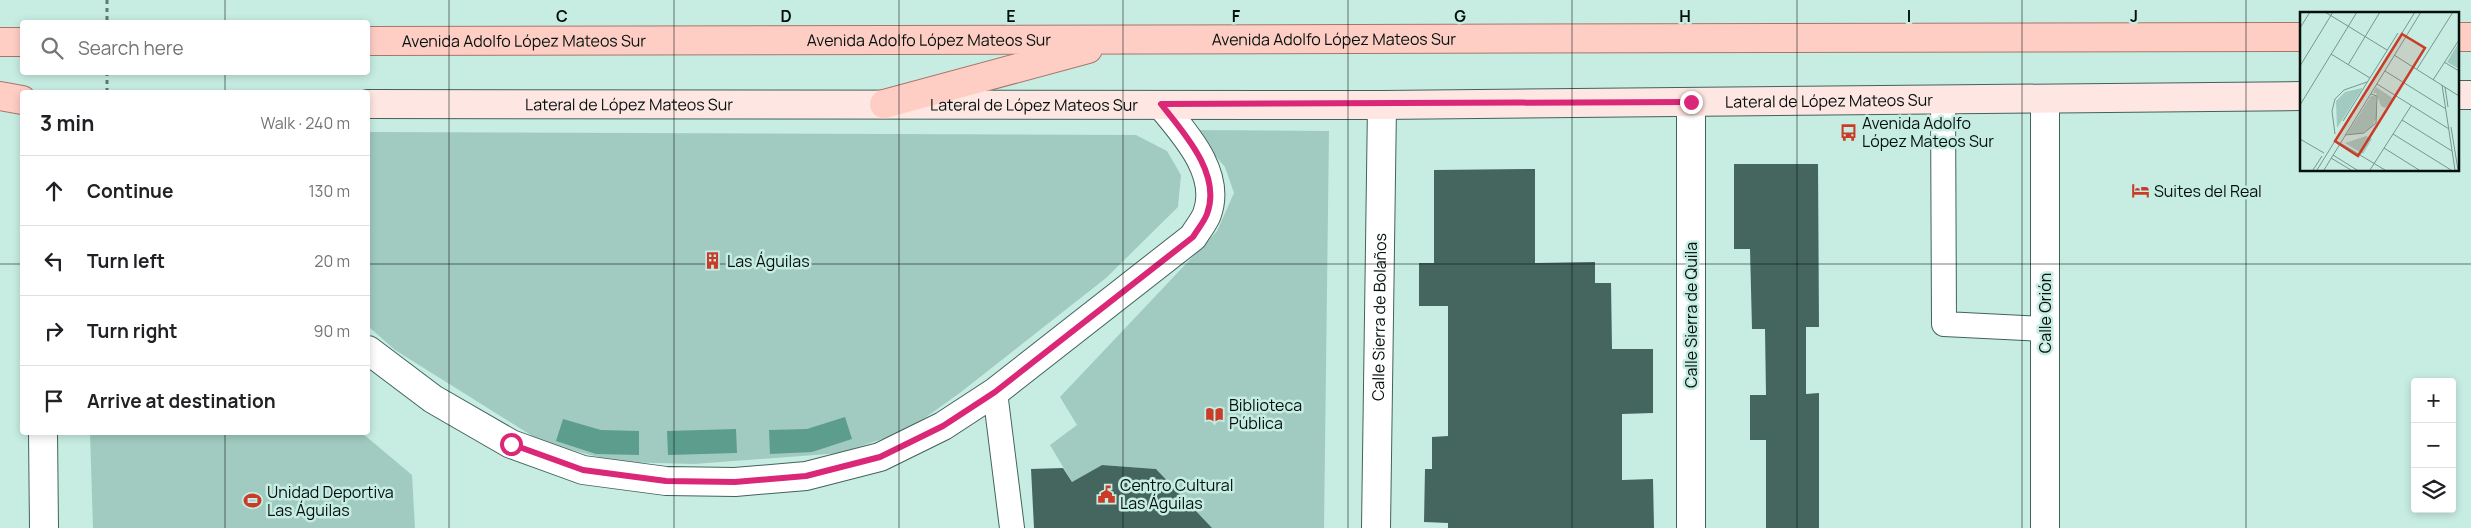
<!DOCTYPE html>
<meta charset="utf-8">
<style>
:root{--surface:#fff;--page:#f6f6f6;--text:#202124;--muted:#757577;--line:#e0e0e0}
body{margin:0;font-family:Manrope,sans-serif;background:var(--page);color:var(--text)}
.controls{position:absolute;right:15px;bottom:15px;display:grid;overflow:hidden;border-radius:5px;box-shadow:0 2px 8px #0003}
.controls button{width:45px;height:45px;display:grid;place-items:center;padding:0;border:0;border-bottom:1px solid var(--line);background:var(--surface);color:var(--text);font:25px sans-serif}
.stop{position:absolute;width:15px;height:15px;margin:-11px;border:4px solid #db2777;border-radius:50%;background:#fff}
.stop.end{background:#db2777;border-color:#fff;box-shadow:0 1px 5px #0008}
.list{margin:0;padding:0;list-style:none}
h2{display:flex;justify-content:space-between;align-items:center;height:65px;margin:0;padding:0 20px;font-size:21px}
h2 small{font-size:16px;font-weight:400;color:var(--muted)}
.list li{display:grid;grid-template-columns:32px 1fr auto;gap:15px;align-items:center;box-sizing:border-box;height:70px;padding:0 20px;border-top:1px solid var(--line)}
.list b{display:block;font-size:19px;white-space:nowrap}
.list em{font-size:16px;font-style:normal;color:var(--muted)}
.icon{flex:none;width:28px;height:28px;fill:none;stroke:currentColor;stroke-width:2;stroke-linecap:round;stroke-linejoin:round}
.map{position:relative;flex:none;width:2471px;height:528px;overflow:hidden}
.search{position:absolute;background:var(--surface);box-shadow:0 2px 8px #0003;left:20px;top:20px;width:350px;height:55px;display:flex;align-items:center;gap:12px;box-sizing:border-box;padding:0 18px;border-radius:5px;color:var(--muted);font-size:19px}
.panel{position:absolute;background:var(--surface);box-shadow:0 2px 8px #0003;left:20px;top:90px;width:350px;height:345px;border-radius:5px}
.map>svg:first-child{display:block}
.green{fill:#a1cbc0}
.water{fill:#5c9d8e}
.building{fill:#44665e}
.lines{fill:none;stroke-linecap:round;stroke-linejoin:round}
.service-casing{stroke:#42635b;stroke-width:26}
.minor-casing{stroke:#42635b;stroke-width:30}
.tertiary-casing{stroke:#42635b;stroke-width:30}
.secondary-casing{stroke:#42635b;stroke-width:30}
.primary-casing{stroke:#a6766b;stroke-width:30}
.path{stroke:#617a73;stroke-width:3;stroke-dasharray:4 4;stroke-linecap:butt}
.service{stroke:#fff;stroke-width:24}
.minor{stroke:#fff;stroke-width:28}
.tertiary{stroke:#fff;stroke-width:28}
.secondary{stroke:#fee6e2;stroke-width:28}
.primary{stroke:#fecec5;stroke-width:28}
.route{stroke:#db2777;stroke-width:6}
.grid{fill:none;stroke:#04100d;stroke-width:1;stroke-opacity:0.55}
.labels{text-anchor:middle;dominant-baseline:central;stroke-width:5;stroke-linejoin:round;paint-order:stroke}
.street-label{font-size:16px;fill:#04100d;stroke:#c7ede3}
.poi-label{font-size:16px;fill:#04100d;stroke:#c7ede3;text-anchor:start}
.inset-road{fill:none;stroke:#79958d;stroke-width:1}
.view{fill:#c93d28;fill-opacity:0.15;stroke:#c93d28;stroke-width:2.5}
.inset-edge{fill:none;stroke:#04100d;stroke-width:2.5}
.grid-label{font-size:16px;text-anchor:middle;font-weight:bold;fill:#04100d;stroke:#c7ede3;stroke-width:5;stroke-linejoin:round;paint-order:stroke}
</style>
<div class="map">
<svg width="2471" height="528" viewBox="0 0 2471 528">
<rect width="100%" height="100%" fill="#c7ede3"/>
<path class="green" d="M1193 130 1329 131 1324 528H1209L1156 469 1102 465 1072 482 1050 445 1077 425 1060 397 1217 231 1234 193 1225 167Z
M368 132 1136 135 1167 151 1181 175 1178 207 1106 278 961 392 908 430 841 453 694 464 617 462 542 442 395 350 368 326Z
M90 433H362L412 475 415 528H93Z"/>
<path class="water" d="M845 417 852 439 812 452 770 454 769 430 807 429Z
M563 419 601 430 639 431V455L596 454 556 441Z
M736 429 737 453 668 455 667 431Z"/>
<path class="building" d="M1734 164H1818L1819 327H1806V394L1819 393V528H1766V440H1750V395H1766L1765 329H1752L1750 249H1734Z
M1535 169V263L1595 262V283H1611L1612 349H1653V413L1622 414V480L1653 479 1654 528H1448V523L1424 522 1425 469H1432V437L1448 436V306H1419V263H1434V170Z
M1102 465 1156 469 1212 528H1034L1031 469 1063 468 1072 482Z"/>
<g class="lines">
<defs>
<path id="service" d="M1943 99 1944 324 2045 329
M995 392 1012 528"/>
<g id="minor">
<path d="M1691 102V528"/>
<path d="M368 350 433 399 511 444 583 470 666 481 735 482 806 476 880 457 943 426 995 392 1193 237C1197 230 1204 222 1207 214 1222 173 1184 133 1161 105"/>
<path d="M43 432 44 528"/>
<path id="s1" d="M1376 528 1382 105"/>
</g>
<path id="tertiary" d="M2045 99V528"/>
<g id="secondary">
<path d="M2457 95H2471"/>
<path id="s2" d="M368 104 1382 105 2301 96"/>
</g>
<g id="primary">
<path d="M2457 37H2471"/>
<path id="s3" d="M368 41 2301 37"/>
<path d="M0 42H22"/>
<path d="M0 96 22 100"/>
<path d="M884 104 1088 49"/>
</g>
</defs>
<use href="#service" class="service-casing"/>
<use href="#minor" class="minor-casing"/>
<use href="#tertiary" class="tertiary-casing"/>
<use href="#secondary" class="secondary-casing"/>
<use href="#primary" class="primary-casing"/>
<path class="path" d="M107 0V22
M107 72V92"/>
<use href="#service" class="service"/>
<use href="#minor" class="minor"/>
<use href="#tertiary" class="tertiary"/>
<use href="#secondary" class="secondary"/>
<use href="#primary" class="primary"/>
</g>
<g class="lines">
<path class="route" d="M511 444 583 470 666 481 735 482 806 476 880 457 943 426 995 392 1193 237C1197 230 1204 222 1207 214 1222 174 1184 133 1161 104L1691 102"/>
</g>
<path class="grid" d="M225 0V22M449 0V528M674 0V528M899 0V528M1123 0V528M1348 0V528M1572 0V528M1797 0V528M2022 0V528M2246 0V528M225 72V92M0 264H22M368 264H2471M225 432V528"/>
<defs>
<symbol id="bus-bare" viewBox="-9 -9 18 18"><path d="M-5-6H5V4H4V6H2V4H-2V6H-4V4H-5ZM-3.5-4V0h7V-4ZM-3.5 1.2v1.5H-2V1.2ZM2 1.2v1.5H3.5V1.2Z" fill="#c93d28" stroke="#c7ede3" stroke-width="2.5" paint-order="stroke"/></symbol>
<symbol id="hotel-bare" viewBox="-9 -9 18 18"><path d="M-6-4.5h1.5V1H6V5H4.5V3h-9V5H-6ZM-4 0a1.8 1.8 0 1 1 3.6 0ZM.5 0V-2.5h3Q6-2.5 6 0Z" fill="#c93d28" stroke="#c7ede3" stroke-width="2.5" paint-order="stroke"/></symbol>
<symbol id="building-bare" viewBox="-9 -9 18 18"><path d="M-4-6H4V6H1V3H-1V6H-4ZM-2.5-4.3h1.7v1.8h-1.7ZM.8-4.3h1.7v1.8H.8ZM-2.5-1h1.7V.8h-1.7ZM.8-1h1.7V.8H.8Z" fill="#c93d28" stroke="#c7ede3" stroke-width="2.5" paint-order="stroke"/></symbol>
<symbol id="library-bare" viewBox="-9 -9 18 18"><path d="M-6-4Q-3-5.5-.7-3.5V5Q-3 3-6 4ZM6-4Q3-5.5 .7-3.5V5Q3 3 6 4Z" fill="#c93d28" stroke="#c7ede3" stroke-width="2.5" paint-order="stroke"/></symbol>
<symbol id="civic-bare" viewBox="-9 -9 18 18"><path d="M-.6-6.5H3V-4.5H.6V-3L4-1V1h2V6H-6V1h2V-1L-.6-3ZM-1.2 2.5V6h2.4V2.5Z" fill="#c93d28" stroke="#c7ede3" stroke-width="2.5" paint-order="stroke"/></symbol>
<symbol id="stadium-bare" viewBox="-9 -9 18 18"><path d="M0-5a6.5 5 0 1 0 0 10a6.5 5 0 1 0 0-10ZM-3.5-1.8h7v3.6h-7Z" fill="#c93d28" stroke="#c7ede3" stroke-width="2.5" paint-order="stroke"/></symbol>
</defs>
<g fill-rule="evenodd">
<use href="#bus-bare" x="1836" y="120" width="25" height="25"/>
<use href="#hotel-bare" x="2128" y="178" width="25" height="25"/>
<use href="#building-bare" x="700" y="248" width="25" height="25"/>
<use href="#library-bare" x="1202" y="402" width="25" height="25"/>
<use href="#civic-bare" x="1094" y="482" width="25" height="25"/>
<use href="#stadium-bare" x="240" y="488" width="25" height="25"/>
</g>
<g class="labels">
<g class="street-label">
<text stroke="none"><textPath href="#s3" startOffset="966">Avenida Adolfo López Mateos Sur</textPath></text>
<text stroke="none"><textPath href="#s3" startOffset="561">Avenida Adolfo López Mateos Sur</textPath></text>
<text stroke="none"><textPath href="#s3" startOffset="156">Avenida Adolfo López Mateos Sur</textPath></text>
<text stroke="none"><textPath href="#s2" startOffset="1461">Lateral de López Mateos Sur</textPath></text>
<text stroke="none"><textPath href="#s2" startOffset="261">Lateral de López Mateos Sur</textPath></text>
<text stroke="none"><textPath href="#s2" startOffset="666">Lateral de López Mateos Sur</textPath></text>
<text transform="translate(2045 313) rotate(-90)">Calle Orión</text>
<text transform="translate(1691 315) rotate(-90)">Calle Sierra de Quila</text>
<text stroke="none"><textPath href="#s1" startOffset="211">Calle Sierra de Bolaños</textPath></text>
</g>
<g class="poi-label">
<text x="1862" y="123">Avenida Adolfo<tspan x="1862" dy="18">López Mateos Sur</tspan></text>
<text x="2154" y="191">Suites del Real</text>
<text x="727" y="261">Las Águilas</text>
<text x="1229" y="405">Biblioteca<tspan x="1229" dy="18">Pública</tspan></text>
<text x="1120" y="485">Centro Cultural<tspan x="1120" dy="18">Las Águilas</tspan></text>
<text x="267" y="492">Unidad Deportiva<tspan x="267" dy="18">Las Águilas</tspan></text>
</g>
</g>
<g transform="translate(2300 12)">
<rect width="159" height="159" fill="#c7ede3"/>
<path d="M158 32 159 33V57L147 50ZM76 75 94 87 85 96 81 94 76 81H73ZM62 76V77L37 116 36 89 45 80ZM71 84H76L77 105 72 115 61 122H47ZM66 124 72 127 63 142 45 131Z" fill="#a1cbc0"/>
<path class="inset-road" d="M25 0 87 38M0 16 10 0M31 42 70 66M94 43 159 84M144 50 159 59M48 53 80 0M0 54 33 0M117 57 153 0M85 59 146 97M133 68 159 28M77 72 149 117M142 73 155 158M145 75 148 95M0 93 57 0M102 108 152 139M43 109 98 21M151 115 158 158M35 122 32 99 35 87 44 78 67 70M93 122 151 158M45 123 64 121 76 111 77 84 71 82M0 127 24 141M40 131 85 158M84 136 119 158M33 143 57 158M31 146 51 158M13 158 22 144M17 158 115 0M24 158 121 0M70 158 111 94"/>
<path class="view" d="M102 22 125 36 58 144 35 129Z"/>
<rect width="159" height="159" class="inset-edge"/>
</g>
<g class="grid-label">
<text x="562" y="22">C</text>
<text x="786" y="22">D</text>
<text x="1011" y="22">E</text>
<text x="1236" y="22">F</text>
<text x="1460" y="22">G</text>
<text x="1685" y="22">H</text>
<text x="1909" y="22">I</text>
<text x="2134" y="22">J</text>
</g>
</svg>
<div class="controls">
<button>+</button>
<button>−</button>
<button><svg class="icon" aria-label="layers" viewBox="0 0 24 24"><path d="M12 4l9 5-9 5-9-5zM3 14l9 5 9-5"/></svg></button>
</div>
<div class="stop" style="left:511px;top:444px"></div>
<div class="stop end" style="left:1691px;top:102px"></div>
<div class="search"><svg class="icon" aria-label="search" viewBox="0 0 24 24"><circle cx="10" cy="10" r="6"/><path d="M15 15l6 6"/></svg>Search here</div>
<section class="panel">
<h2>3 min<small>Walk · 240 m</small></h2>
<ul class="list">
<li><svg class="icon" aria-label="ahead" viewBox="0 0 24 24"><path d="M12 20V5M6 11l6-6 6 6"/></svg><div><b>Continue</b></div><em>130 m</em></li>
<li><svg class="icon" aria-label="left" viewBox="0 0 24 24"><path d="M17 20v-9H6M10 6l-5 5 5 5"/></svg><div><b>Turn left</b></div><em>20 m</em></li>
<li><svg class="icon" aria-label="right" viewBox="0 0 24 24"><path d="M7 20v-9h11M14 6l5 5-5 5"/></svg><div><b>Turn right</b></div><em>90 m</em></li>
<li><svg class="icon" aria-label="arrive" viewBox="0 0 24 24"><path d="M6 21V4h12l-3 4 3 4H6"/></svg><div><b>Arrive at destination</b></div></li>
</ul>
</section>
</div>
